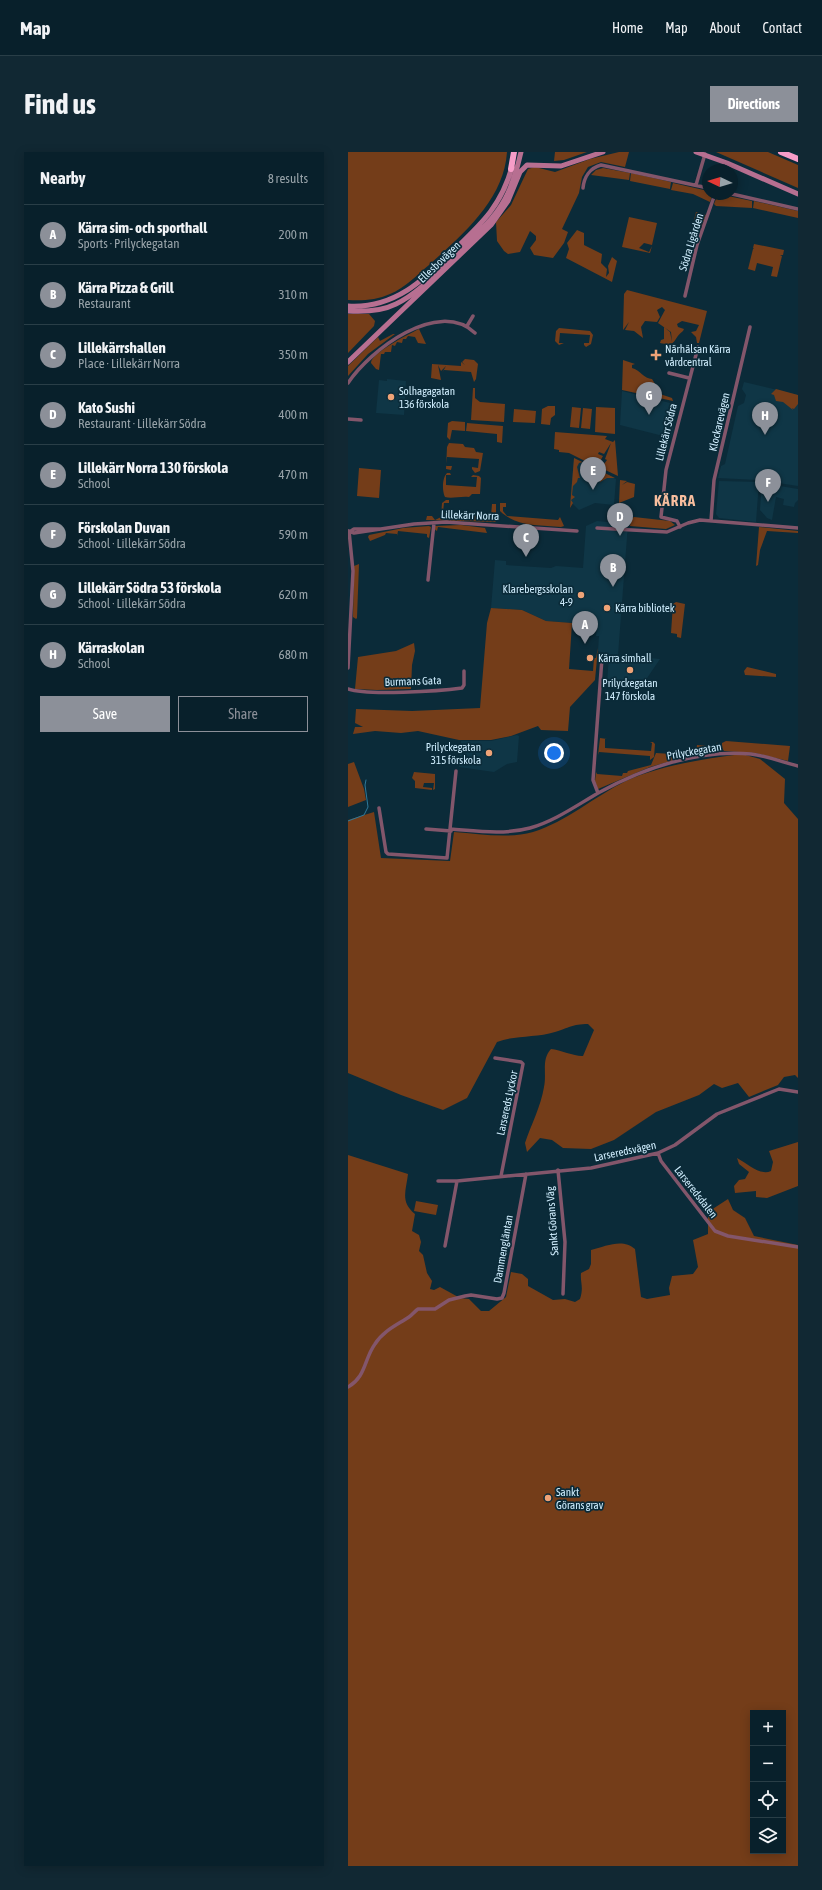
<!DOCTYPE html>
<meta charset="utf-8">
<style>
:root{--surface:#08202b;--page:#112833;--text:#f1f3f6;--muted:#98a3a9;--line:#293e47;--accent:#8c9099}
body{margin:0;font-family:"Asap Condensed",sans-serif;background:var(--page);color:var(--text)}
.controls{position:absolute;right:12px;bottom:12px;display:grid;overflow:hidden;border-radius:0px;box-shadow:0 2px 10px #0003}
.controls button{width:36px;height:36px;display:grid;place-items:center;padding:0;border:0;border-bottom:1px solid var(--line);background:var(--surface);color:var(--text);font:20px sans-serif}
.compass{position:absolute;left:354px;top:12px;width:36px;height:36px;border-radius:50%;background:var(--surface);box-shadow:0 2px 10px #0003;rotate:274deg}
.you{position:absolute;left:206px;top:601px;width:14px;height:14px;margin:-10px;border:3px solid #fff;border-radius:50%;background:#1a73e8;box-shadow:0 0 0 6px #1a73e833}
.badge{display:grid;place-items:center;width:26px;height:26px;border-radius:50%;background:var(--accent);color:#fff;font-size:13px;font-weight:700}
.pin{position:absolute;translate:-50% -33px;filter:drop-shadow(0 1px 2px #0008)}
.pin::after{content:'';position:absolute;top:21px;width:14px;height:12px;background:inherit;clip-path:polygon(0 0,100% 0,50% 100%)}
.list{margin:0;padding:0;list-style:none}
h2{display:flex;justify-content:space-between;align-items:center;height:52px;margin:0;padding:0 16px;font-size:17px}
h2 small{font-size:13px;font-weight:400;color:var(--muted)}
.list li{display:grid;grid-template-columns:26px 1fr auto;gap:12px;align-items:center;box-sizing:border-box;height:60px;padding:0 16px;border-top:1px solid var(--line)}
.list b{display:block;font-size:15px;white-space:nowrap}
.list p{margin:0;font-size:13px;white-space:nowrap;color:var(--muted)}
.list em{font-size:13px;font-style:normal;color:var(--muted)}
.actions{display:flex;gap:8px;padding:12px 16px}
.actions a{flex:1;padding:9px 0;border:1px solid var(--accent);border-radius:0px;text-align:center;font-size:14px;color:var(--accent)}
.actions .main{background:var(--accent);color:#fff}
.icon{flex:none;width:22px;height:22px;fill:none;stroke:currentColor;stroke-width:2;stroke-linecap:round;stroke-linejoin:round}
.map{position:relative;flex:none;width:450px;height:1714px;overflow:hidden;border-radius:0px}
header{display:flex;align-items:center;gap:24px;box-sizing:border-box;height:56px;padding:0 20px;background:var(--surface);border-bottom:1px solid var(--line)}
header strong{font-size:19px}
nav{display:flex;gap:22px;margin-inline-start:auto;font-size:14px}
.intro{display:flex;align-items:center;justify-content:space-between;box-sizing:border-box;height:96px;padding:0 24px}
h1{margin:0;font-size:28px}
.button{padding:10px 18px;border-radius:0px;background:var(--accent);color:#fff;font-size:14px;font-weight:700}
main{display:flex;gap:24px;padding:0 24px}
aside{flex:1;background:var(--surface);border-radius:0px;box-shadow:0 2px 10px #0003}
.map>svg:first-child{display:block}
.built{fill:#0f3646}
.green{fill:#743d19;fill-rule:evenodd}
.lines{fill:none;stroke-linecap:round;stroke-linejoin:round}
.stream{stroke:#2e799a;stroke-width:1}
.street{stroke:#83566b;stroke-width:3.5}
.secondary{stroke:#b76f91;stroke-width:5}
.highway{stroke:#f79dc8;stroke-width:6}
.poi-dot{fill:#efa377;stroke:#0b2b39;stroke-width:1.5}
.labels{text-anchor:middle;dominant-baseline:central;stroke-width:3.5;stroke-linejoin:round;paint-order:stroke}
.street-label{font-size:11px;fill:#d0eefe;stroke:#0b2b39}
.poi-label{font-size:11px;fill:#d0eefe;stroke:#0b2b39;text-anchor:start}
.district-label{font-size:15px;font-weight:bold;letter-spacing:1px;fill:#f8be9e;stroke:#0b2b39}
</style>
<header>
<strong>Map</strong>
<nav><a>Home</a><a>Map</a><a>About</a><a>Contact</a></nav>
</header>
<div class="intro"><h1>Find us</h1><a class="button">Directions</a></div>
<main>
<aside>
<h2>Nearby<small>8 results</small></h2>
<ul class="list">
<li><span class="badge">A</span><div><b>Kärra sim- och sporthall</b><p>Sports · Prilyckegatan</p></div><em>200 m</em></li>
<li><span class="badge">B</span><div><b>Kärra Pizza &amp; Grill</b><p>Restaurant</p></div><em>310 m</em></li>
<li><span class="badge">C</span><div><b>Lillekärrshallen</b><p>Place · Lillekärr Norra</p></div><em>350 m</em></li>
<li><span class="badge">D</span><div><b>Kato Sushi</b><p>Restaurant · Lillekärr Södra</p></div><em>400 m</em></li>
<li><span class="badge">E</span><div><b>Lillekärr Norra 130 förskola</b><p>School</p></div><em>470 m</em></li>
<li><span class="badge">F</span><div><b>Förskolan Duvan</b><p>School · Lillekärr Södra</p></div><em>590 m</em></li>
<li><span class="badge">G</span><div><b>Lillekärr Södra 53 förskola</b><p>School · Lillekärr Södra</p></div><em>620 m</em></li>
<li><span class="badge">H</span><div><b>Kärraskolan</b><p>School</p></div><em>680 m</em></li>
</ul>
<div class="actions"><a class="main">Save</a><a>Share</a></div>
</aside>
<div class="map">
<svg width="450" height="1714" viewBox="0 0 450 1714">
<rect width="100%" height="100%" fill="#0b2b39"/>
<path class="built" d="M39 227 58 229 56 263 28 261 31 228 39 229Z
M396 230 450 243V334L410 328 370 326 373 314 377 312 390 254 396 251 398 243 394 237Z
M274 239 330 253 323 286 272 273Z
M226 306 268 327 266 353 247 351 231 358 222 349Z
M371 329 411 330 408 370 371 366 368 362Z
M414 331 450 337V348L447 351 446 355 435 353 436 347 428 345 424 368 419 366 412 358Z
M249 369 280 372 270 503 312 507 297 529 288 533 259 531 261 503 250 499 251 484H248L249 473 198 469 174 458 143 456 147 408 158 409V413L203 416 208 414 235 416 238 374Z
M169 583 171 584 169 610 159 612 146 620 111 615 113 589H143Z"/>
<path class="green" d="M0 0H159C156 48 114 83 81 113 69 123 57 136 42 142 29 148 14 149 0 148Z
M207 0H239L216 8 206 9Z
M271 0H281L277 15 253 10 240 15 234 25 231 41 214 77 220 80 216 91 205 106 186 103 182 96 188 88V84L182 79 172 100 160 102 156 99 149 89 148 70 163 53 180 17 187 15 207 20 242 7Z
M368 0H420L450 13V36Z
M255 16 282 21 281 28 243 23 248 18Z
M283 21 323 30 322 37 282 29Z
M325 31 360 39V42H365L362 50 345 42 323 38Z
M370 42 404 49V56L368 54 366 52Z
M406 49 450 59V66L405 56Z
M348 60 358 63 346 93 341 89Z
M281 65 309 71 304 93 296 91 291 96 301 100 304 94 302 101 274 95Z
M229 78 236 81V93L254 102 253 111 259 117 258 125 261 121 260 114 264 105 269 109 264 130 218 106 221 97 219 91Z
M406 92 436 98 435 103H432L434 104 429 125 423 124 425 115 409 111 407 119 400 117 405 97H406L405 96Z
M279 138 359 159 351 191H349L348 185 343 180 348 179 351 173 334 169 329 172 330 175 336 177 335 179C324 187 330 195 312 191L313 188 316 187V175L322 180 324 190 323 180 310 171 317 158 314 155 309 158 312 165 309 170 297 169 293 175 295 186 286 179 277 178 281 170 275 178 276 142Z
M0 162H21L27 169 26 174 0 201Z
M211 176 242 179 245 183 243 192 238 195 236 193V191H241L242 183 212 181 211 191H216L211 193 207 189 208 179Z
M71 177 78 192 70 191 67 185 60 184 58 187H55L54 191 49 190 47 194 44 193 43 200H37L36 202H33L31 218 28 217 23 211C23 201 61 182 71 177Z
M45 182H47L20 202 0 224V214L30 185 32 189Z
M117 207 126 208 130 212 128 227 126 230 123 220 96 218 94 221 98 214 93 219 90 213 93 228 83 226 84 212 113 214V210L117 213 114 210Z
M275 208 287 212 284 213V216C292 218 296 227 304 227L307 232 306 236 313 238 312 242 324 246 325 249 274 238Z
M125 236H127V246L132 250 157 252 156 270 123 268Z
M428 237 450 243V252L446 257 444 256 445 258 435 250 428 249 426 243 423 242Z
M200 254H207V263L203 266 202 273 193 272 194 257Z
M224 255 233 256 231 276 222 275Z
M248 255 267 256V282L247 280Z
M235 256 244 257 242 277 233 276Z
M166 257 188 259 187 271 165 270Z
M104 269 117 270V279L104 278 102 288 99 285 100 271Z
M119 271 155 274 154 291 149 290V282L118 279Z
M207 280 259 284 257 287 265 290 267 288 270 324 253 316 259 308 257 307 263 291 256 302 251 300 250 302 255 304 249 315 221 301 211 300V298L206 297Z
M101 291 115 292 117 295 126 296 128 300 135 301 132 319 127 321 124 317V315L130 316 131 307 99 305 98 314H104L103 318 98 317 99 295Z
M226 306 267 326H259L252 330 250 319 244 317 243 314 240 315 235 310 231 311 229 315 232 326H230L229 330 225 334 224 343 227 345 223 348 225 351 222 356Z
M11 316 33 318 31 346 9 344Z
M99 321H102L103 323H98V333L128 335 129 325H123L125 323 131 324 133 326 132 342H124L121 345C112 344 104 347 97 345 94 339 94 326 99 321Z
M272 328 279 329 274 333 279 330 287 332 286 345 271 351Z
M98 348H101V351H96L95 360 143 364 144 352H148V370L78 368 79 364H84L87 368 93 365 94 351Z
M152 351H158V355H155V359L159 364 210 368 212 365 216 374 213 375C192 373 168 375 152 359Z
M286 365 322 369 327 373 318 377 282 374 283 367Z
M113 373 137 376 139 381 90 375 89 379 86 377 87 374Z
M81 374 83 375 81 386 79 385V382L50 379 49 384V382L38 381 37 383 22 389 20 385 21 383 55 376Z
M411 375 450 379V381L419 379 412 398 410 413 408 414Z
M11 412 9 466 8 467 5 465 6 414Z
M328 450 337 452 333 486 329 485V482L323 481 327 486 323 481 325 452Z
M143 456 174 458 198 469 224 471 221 517 245 519 246 506H248L250 496 247 528 222 555 220 579 193 578 190 574 163 584 143 588H111L70 579 53 581 27 579 5 582 7 575H15L7 571 8 557 64 559 132 556 139 471Z
M66 491 67 499 64 513 63 537 29 538 7 537 10 505 48 499Z
M399 515 428 522V525L397 523 396 519Z
M252 586 259 587H257V596L303 599 304 591 302 590H305L307 592 306 605 302 608V604L251 600 250 603Z
M378 589 442 594 440 609 407 601 376 599 374 596V591Z
M369 590 370 597 366 601 349 603 346 602 345 600H348L349 593 368 595Z
M308 601 340 603 337 605 302 615 250 637 247 629 248 620 249 622 274 624 275 621H279L280 619 303 613Z
M394 602 412 607 437 627 436 651 450 667V926L447 923 436 925 430 933 401 945 390 931 374 936 366 932 351 943 308 960 266 988 243 997 215 996 204 988 192 986 179 1000 177 991C183 973 193 954 196 935 199 921 193 908 203 897 213 898 228 905 235 904L246 878 240 872C224 872 221 876 207 880 188 886 167 883 149 890L119 946 95 958 53 943 0 921V668L26 660 33 706 102 709 106 680C132 682 160 687 185 680 218 670 247 644 278 629 314 613 355 607 394 602Z
M6 610 16 637 18 648 0 655V612Z
M66 620 87 622V637L85 638 86 631H76L75 635 84 636V638L67 636V629L64 626Z
M450 990V1034L419 1046 408 1045V1039L387 1041 386 1034 391 1028 397 1027 401 1020 391 1012 389 1006C400 1012 412 1024 423 1019L425 1010 421 999Z
M0 1003 60 1022C58 1039 52 1050 67 1062L64 1079 71 1083 73 1090 71 1099 75 1103 79 1121 84 1129 82 1137 86 1138 92 1135 112 1146 121 1147 133 1159H141L158 1145 163 1120 174 1122 180 1127V1134L205 1148 217 1147 227 1150 232 1147C236 1135 232 1130 233 1121L241 1117 243 1112V1098C258 1094 275 1086 287 1097L293 1145 299 1147 322 1143 321 1136 324 1124 345 1122 350 1115 345 1088 360 1082V1060L380 1047 385 1058 397 1066 406 1084 450 1093V1714H0ZM405 1561H435V1699H405Z
M68 1049 90 1053 88 1063 66 1059Z"/>
<g class="lines">
<path class="stream" d="M0 669 16 663 20 655 17 633 18 628"/>
<path class="street" d="M348 33 357 2
M235 36C236 25 242 16 253 13L360 36
M384 42 450 57
M337 144 349 93 367 42
M119 174 125 164
M321 221 341 226
M0 231C22 198 90 146 127 181
M0 267 13 268
M363 369 366 328 402 175
M332 375 329 369 313 365 318 318 350 195
M249 376 319 380 340 371 352 368 450 376
M0 379 6 381 66 372 98 370 229 379
M3 379 6 377H33
M80 428 86 371
M0 516 5 419 1 379
M0 537C18 544 92 539 114 536L116 533V519
M250 641 245 628 254 506
M31 656 38 700 40 702 99 706 108 619
M78 677 103 679
M103 677C129 679 156 683 182 676 207 669 229 653 252 640 296 616 351 597 403 602 419 604 434 610 450 614
M147 906 173 910 175 912 153 1024
M310 1001 313 1009 367 1079 380 1084 450 1095
M210 1018 217 1090 215 1142
M90 1029H109L243 1016 310 1001 327 993 369 962 431 937 450 940
M97 1094 109 1029
M0 1235C18 1225 16 1207 27 1192 35 1179 49 1173 61 1165 64 1163 67 1159 70 1157H87L101 1148 117 1144 123 1143 149 1147 154 1146 156 1141 178 1022"/>
<path class="secondary" d="M348 0 379 11 450 42
M0 154C46 157 76 128 106 98 134 71 153 54 164 15
M0 159C16 160 34 159 48 152 71 141 89 120 107 103 123 87 142 72 154 52 164 36 169 18 173 0
M0 210 143 73 160 49 172 20 179 13 213 14 255 0"/>
<path class="highway" d="M433 0 450 7
M163 17 166 0"/>
</g>
<g class="poi-dot">
<path d="M306 197h4v4h4v4h-4v4h-4v-4h-4v-4h4z"/>
<circle cx="43" cy="245" r="4"/>
<circle cx="233" cy="443" r="4"/>
<circle cx="259" cy="456" r="4"/>
<circle cx="242" cy="506" r="4"/>
<circle cx="282" cy="518" r="4"/>
<circle cx="141" cy="601" r="4"/>
<circle cx="200" cy="1346" r="4"/>
</g>
<g class="labels">
<g class="street-label">
<text transform="translate(343 90) rotate(-73)">Södra Ligården</text>
<text transform="translate(91 110) rotate(-44)">Ellesbovägen</text>
<text transform="translate(371 270) rotate(-77)">Klockarevägen</text>
<text transform="translate(318 280) rotate(-76)">Lillekärr Södra</text>
<text transform="translate(122 363) rotate(2)">Lillekärr Norra</text>
<text transform="translate(65 529) rotate(-2)">Burmans Gata</text>
<text transform="translate(346 599) rotate(-10)">Prilyckegatan</text>
<text transform="translate(159 951) rotate(-78)">Larsereds Lyckor</text>
<text transform="translate(277 999) rotate(-12)">Larseredsvägen</text>
<text transform="translate(348 1040) rotate(52)">Larseredsdalen</text>
<text transform="translate(204 1069) rotate(-94)">Sankt Görans Väg</text>
<text transform="translate(155 1097) rotate(-80)">Dammengläntan</text>
</g>
<g class="poi-label">
<text x="317" y="197">Närhälsan Kärra<tspan x="317" dy="13">vårdcentral</tspan></text>
<text x="51" y="239">Solhagagatan<tspan x="51" dy="13">136 förskola</tspan></text>
<text x="225" y="437" text-anchor="end">Klarebergsskolan<tspan x="225" dy="13">4-9</tspan></text>
<text x="267" y="456">Kärra bibliotek</text>
<text x="250" y="506">Kärra simhall</text>
<text x="282" y="531" text-anchor="middle">Prilyckegatan<tspan x="282" dy="13">147 förskola</tspan></text>
<text x="133" y="595" text-anchor="end">Prilyckegatan<tspan x="133" dy="13">315 förskola</tspan></text>
<text x="208" y="1340">Sankt<tspan x="208" dy="13">Görans grav</tspan></text>
</g>
<g class="district-label">
<text x="327" y="348">KÄRRA</text>
</g>
</g>
</svg>
<div class="controls">
<button>+</button>
<button>−</button>
<button><svg class="icon" aria-label="locate" viewBox="0 0 24 24"><circle cx="12" cy="12" r="6"/><path d="M12 2v4M12 18v4M2 12h4M18 12h4"/></svg></button>
<button><svg class="icon" aria-label="layers" viewBox="0 0 24 24"><path d="M12 4l9 5-9 5-9-5zM3 14l9 5 9-5"/></svg></button>
</div>
<svg class="compass" viewBox="-18 -18 36 36"><path d="M0-13l5 13h-10z" fill="#e53935"/><path d="M0 13l5-13h-10z" fill="#98a3a9"/></svg>
<div class="you"></div>
<div class="pin badge" style="left:237px;top:492px">A</div>
<div class="pin badge" style="left:265px;top:435px">B</div>
<div class="pin badge" style="left:178px;top:405px">C</div>
<div class="pin badge" style="left:272px;top:384px">D</div>
<div class="pin badge" style="left:245px;top:338px">E</div>
<div class="pin badge" style="left:420px;top:350px">F</div>
<div class="pin badge" style="left:301px;top:263px">G</div>
<div class="pin badge" style="left:417px;top:283px">H</div>
</div>
</main>
